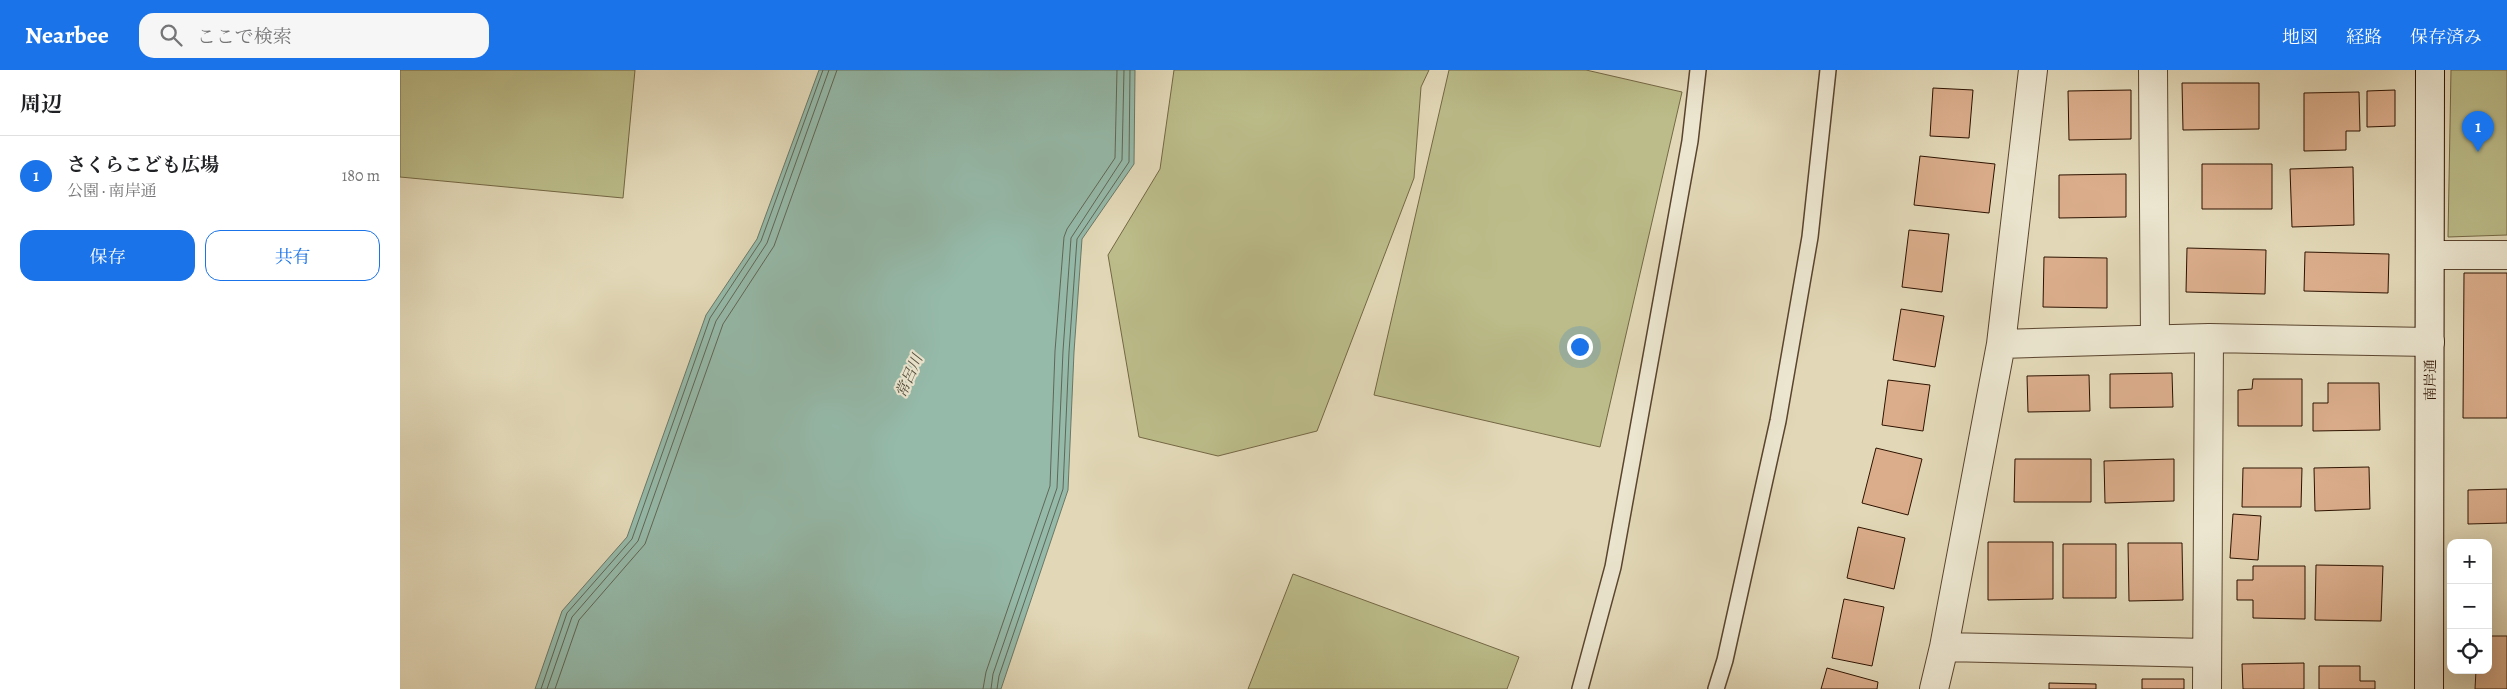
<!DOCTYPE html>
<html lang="ja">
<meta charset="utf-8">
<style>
:root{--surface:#fff;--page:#f6f6f6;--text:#202124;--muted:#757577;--line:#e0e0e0;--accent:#1a73e8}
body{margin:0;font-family:Alegreya,"Noto Serif JP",serif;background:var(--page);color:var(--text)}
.controls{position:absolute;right:15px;bottom:15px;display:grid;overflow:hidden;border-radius:10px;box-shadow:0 5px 20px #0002}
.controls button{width:45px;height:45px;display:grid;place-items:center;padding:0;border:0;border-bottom:1px solid var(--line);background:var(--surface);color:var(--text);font:25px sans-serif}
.you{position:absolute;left:1179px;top:276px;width:18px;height:18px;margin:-12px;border:4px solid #fff;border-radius:50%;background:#1a73e8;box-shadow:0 0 0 8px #1a73e833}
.badge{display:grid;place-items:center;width:32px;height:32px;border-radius:50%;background:var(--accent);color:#fff;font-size:16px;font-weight:700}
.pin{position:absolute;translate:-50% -41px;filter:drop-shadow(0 1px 2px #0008)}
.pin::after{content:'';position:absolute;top:26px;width:18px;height:15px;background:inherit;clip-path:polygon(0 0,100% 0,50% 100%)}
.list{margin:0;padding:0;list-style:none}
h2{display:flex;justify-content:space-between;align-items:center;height:65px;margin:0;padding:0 20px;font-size:21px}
h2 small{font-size:16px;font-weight:400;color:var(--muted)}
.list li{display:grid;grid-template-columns:32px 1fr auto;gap:15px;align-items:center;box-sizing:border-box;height:80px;padding:0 20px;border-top:1px solid var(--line)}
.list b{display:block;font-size:19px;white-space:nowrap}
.list p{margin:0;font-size:16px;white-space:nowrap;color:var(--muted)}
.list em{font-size:16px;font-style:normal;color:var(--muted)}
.actions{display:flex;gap:10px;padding:15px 20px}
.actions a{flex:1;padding:11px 0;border:1px solid var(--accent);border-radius:15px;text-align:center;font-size:18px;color:var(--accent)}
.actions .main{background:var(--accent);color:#fff}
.icon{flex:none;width:28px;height:28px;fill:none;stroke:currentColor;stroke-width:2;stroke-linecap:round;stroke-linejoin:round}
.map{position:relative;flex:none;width:2107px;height:619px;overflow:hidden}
header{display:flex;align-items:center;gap:30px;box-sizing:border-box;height:70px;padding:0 25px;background:var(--accent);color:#fff}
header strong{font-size:24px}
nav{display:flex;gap:28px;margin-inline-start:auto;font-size:18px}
.search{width:350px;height:45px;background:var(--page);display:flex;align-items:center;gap:12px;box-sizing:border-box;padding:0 18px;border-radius:15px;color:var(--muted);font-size:19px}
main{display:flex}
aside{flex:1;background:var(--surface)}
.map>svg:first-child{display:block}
.green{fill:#bbbc89;stroke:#746744}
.water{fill:#95baaa;stroke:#6b7766}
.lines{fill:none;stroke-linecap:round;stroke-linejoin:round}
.shore{stroke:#616655;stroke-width:1}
.building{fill:#dbad8b;stroke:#2d1200}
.lane-casing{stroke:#5a442e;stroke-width:18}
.street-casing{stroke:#5a442e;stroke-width:30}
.secondary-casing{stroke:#2d1200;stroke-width:30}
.lane{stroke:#ece6d0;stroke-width:15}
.street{stroke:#ece6d0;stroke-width:28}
.secondary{stroke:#ece6d0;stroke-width:28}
.labels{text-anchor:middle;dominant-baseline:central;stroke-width:4.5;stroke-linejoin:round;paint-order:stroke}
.street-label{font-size:14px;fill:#2d1200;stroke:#ece6d0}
.water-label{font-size:15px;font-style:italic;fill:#514d3c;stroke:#ece6d0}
</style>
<header>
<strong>Nearbee</strong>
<div class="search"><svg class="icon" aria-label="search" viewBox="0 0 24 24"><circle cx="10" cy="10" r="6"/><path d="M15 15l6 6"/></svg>ここで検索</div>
<nav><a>地図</a><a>経路</a><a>保存済み</a></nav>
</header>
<main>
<aside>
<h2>周辺<small></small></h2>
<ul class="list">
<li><span class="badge">1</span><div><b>さくらこども広場</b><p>公園 · 南岸通</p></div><em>180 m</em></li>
</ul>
<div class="actions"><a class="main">保存</a><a>共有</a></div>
</aside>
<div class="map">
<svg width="2107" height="619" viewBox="0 0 2107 619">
<rect width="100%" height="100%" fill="#e2d8b7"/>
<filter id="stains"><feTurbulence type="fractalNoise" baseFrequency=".004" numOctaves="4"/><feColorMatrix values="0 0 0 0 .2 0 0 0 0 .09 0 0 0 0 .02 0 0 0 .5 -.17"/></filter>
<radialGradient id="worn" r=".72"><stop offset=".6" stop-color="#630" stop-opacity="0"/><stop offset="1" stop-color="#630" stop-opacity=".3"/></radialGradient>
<path class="green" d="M0 0H235L223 128 0 107Z
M774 0H1029L1021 17 1014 108 917 361 818 386 739 367 708 185 760 99Z
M1049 0H1186L1282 22 1200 377 974 325Z
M2051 0H2107V165L2048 167Z
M893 504 1119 587 1107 619H848Z"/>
<path class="water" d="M419 0H735L734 94 682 169 674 282 668 420 601 619H135L162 541 227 467 306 245 357 169Z"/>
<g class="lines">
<path class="shore" d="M141 619 167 543 232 469 310 248 361 171 423 0
M147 619 172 547 238 471 316 251 367 173 429 0
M155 619 179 550 245 474 323 254 374 176 437 0
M583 619 586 602 650 416 655 281 664 167 667 159 715 88 717 0
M591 619 593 604 657 418 663 281 671 168 722 90 724 0
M597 619 599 606 663 419 669 282 677 169 729 92 730 0"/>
</g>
<path class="building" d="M1782 13H1859V59L1783 60Z
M1533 18 1573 20 1569 68 1530 66Z
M1731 20V69L1669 70 1668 21Z
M1995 20V56L1967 57V21Z
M1959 22 1960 61H1946V80L1904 81V23Z
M1520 86 1595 94 1589 143 1514 135Z
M1802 94H1872V139H1802Z
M1953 97 1954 155 1892 157 1890 99Z
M1726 104V147L1659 148V105Z
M1509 160 1549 164 1542 222 1502 217Z
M1787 178 1866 180 1865 224 1786 222Z
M1905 182 1989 184 1988 223 1904 221Z
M1644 187 1707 188V238L1643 237Z
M2064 203H2107V348H2063Z
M1501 239 1544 246 1535 297 1493 290Z
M1772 303 1773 337 1710 338V304Z
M1689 305 1690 341 1628 342 1627 306Z
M1853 309H1902V356H1838V320L1852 319Z
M1488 310 1530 315 1523 361 1482 355Z
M1928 313H1979L1980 360 1913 361V333H1928Z
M1476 378 1522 389 1508 445 1462 433Z
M1615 389H1691V432H1614Z
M1774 389V431L1705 433 1704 391Z
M1969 397 1970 439 1915 441 1914 398Z
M1843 398H1902L1901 437H1842Z
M2107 419V453L2068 454V420Z
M1833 444 1861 446 1858 490 1830 488Z
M1458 457 1505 468 1494 519 1447 508Z
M1588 472H1653V529L1588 530Z
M1728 473H1782L1783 530 1729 531Z
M1663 474H1716V528H1663Z
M1916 495 1983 496 1981 551 1915 550Z
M1853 496H1905V549L1853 548V530H1837V510H1853Z
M1444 529 1484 537 1472 596 1432 588Z
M2088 566H2107V619H2075L2076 600H2088Z
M1904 593V619H1843L1842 594Z
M1919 596H1960V611H1975V619H1919Z
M1427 598 1478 612 1477 619H1421Z
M1742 609H1784V619H1742Z
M1649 613 1696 614V619H1649Z"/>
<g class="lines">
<defs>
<path id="lane" d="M1180 619 1213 497 1290 71 1298 0
M1316 619 1325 590 1378 351 1410 167 1428 0"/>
<path id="street" d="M1753 0 1755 268
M2030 185H2107
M1601 274 1809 268 2030 272
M1544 577 1806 583
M1534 619 1544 577 1601 274 1633 0
M1807 619 1809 268"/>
<path id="secondary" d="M2029 619 2030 0"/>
</defs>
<use href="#lane" class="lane-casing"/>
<use href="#street" class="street-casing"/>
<use href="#secondary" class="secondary-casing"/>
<use href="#lane" class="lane"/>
<use href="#street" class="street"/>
<use href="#secondary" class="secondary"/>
</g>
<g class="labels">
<g class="street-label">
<text transform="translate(2030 310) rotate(-90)">南岸通</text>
</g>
<g class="water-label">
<text transform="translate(509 306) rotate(-66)">常呂川</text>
</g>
</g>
<rect width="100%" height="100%" filter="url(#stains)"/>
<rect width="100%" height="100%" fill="url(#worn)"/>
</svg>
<div class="controls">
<button>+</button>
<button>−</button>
<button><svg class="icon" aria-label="locate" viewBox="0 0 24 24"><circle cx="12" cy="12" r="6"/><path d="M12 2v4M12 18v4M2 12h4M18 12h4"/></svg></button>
</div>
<div class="you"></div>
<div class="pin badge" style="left:2078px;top:82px">1</div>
</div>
</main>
